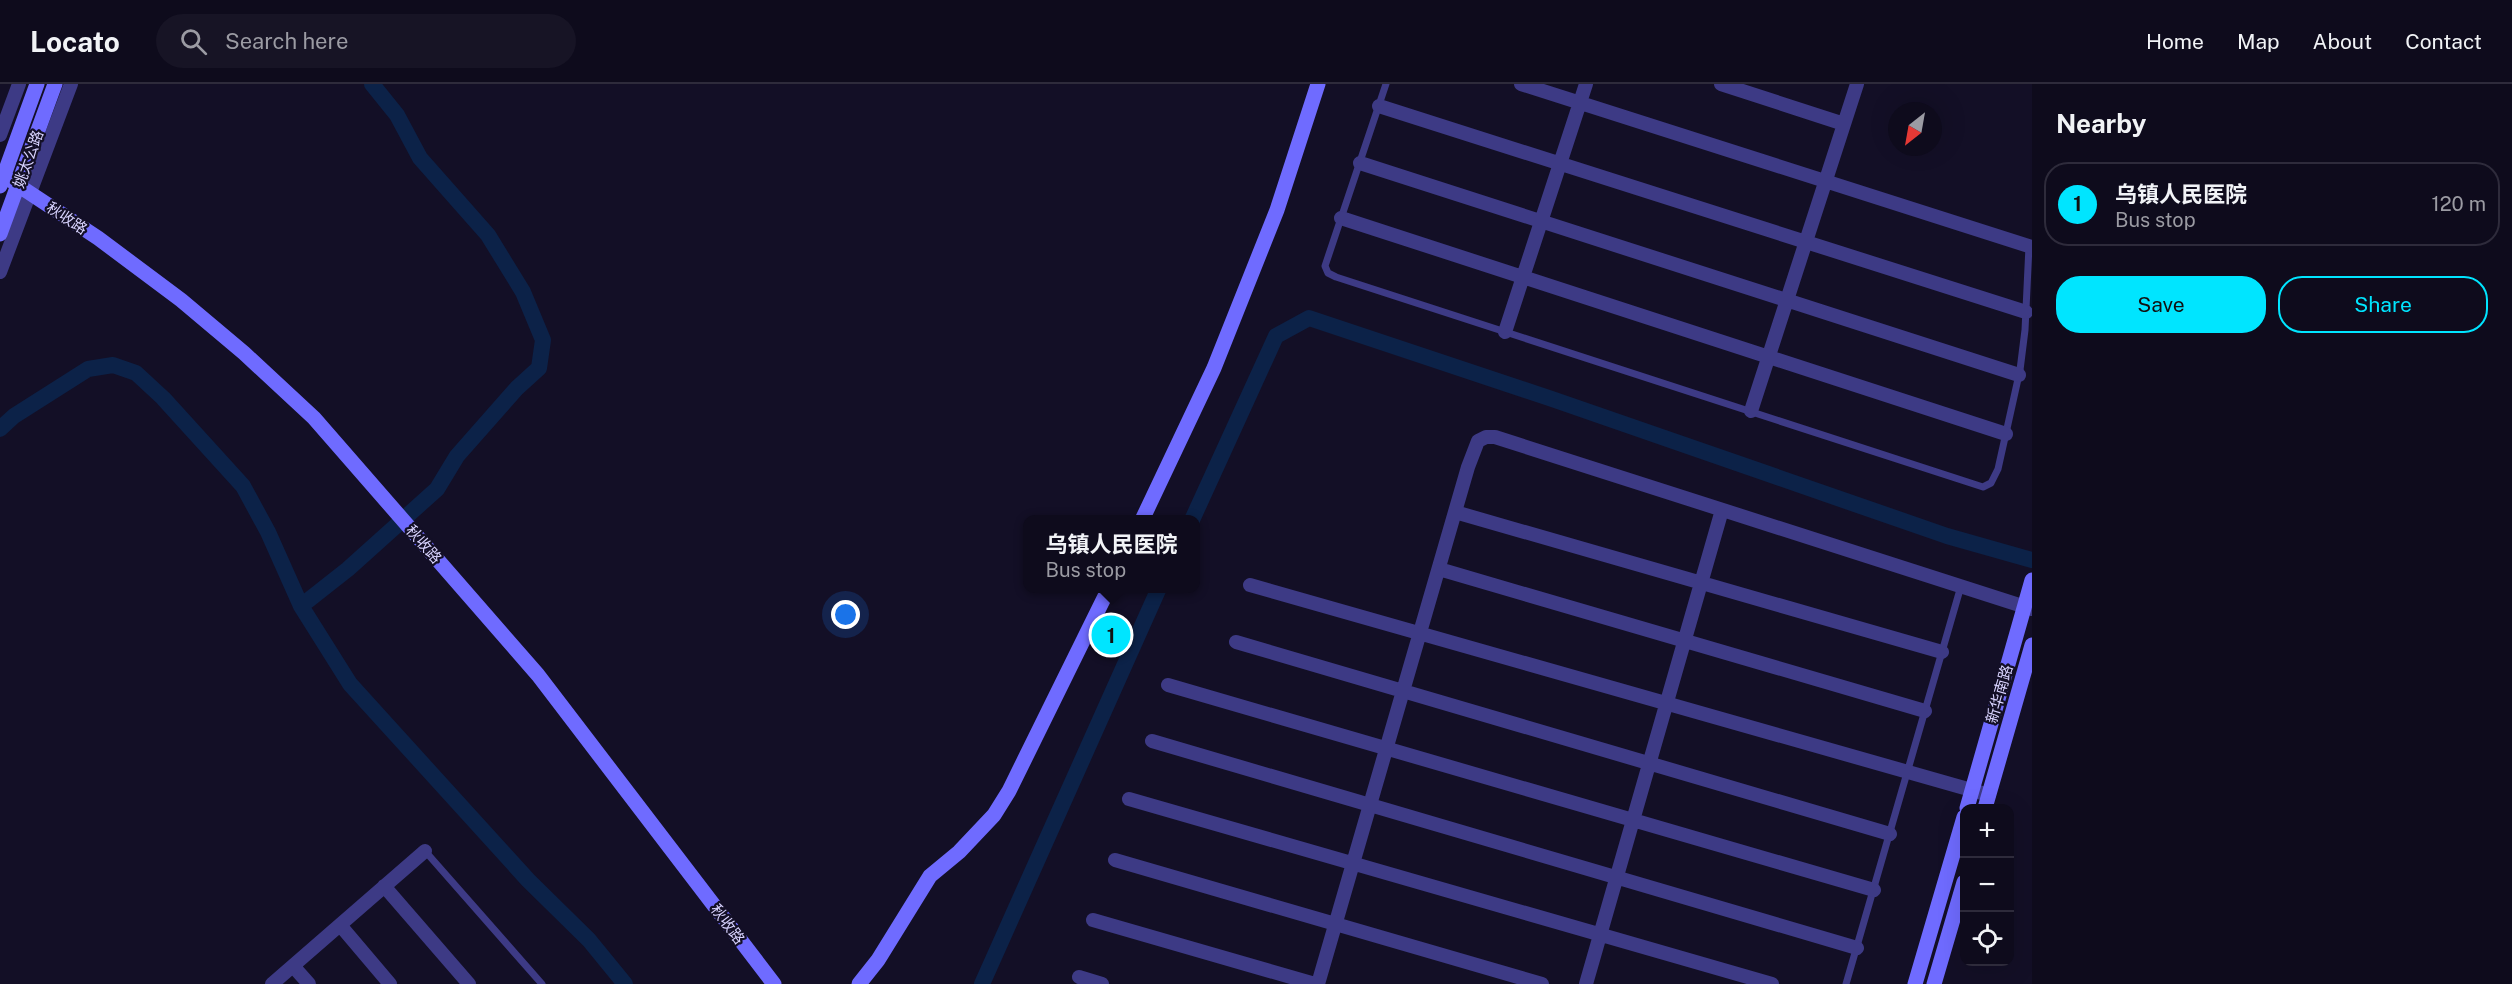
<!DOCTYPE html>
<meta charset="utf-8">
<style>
:root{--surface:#0e0b1c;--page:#171425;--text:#f1f3f6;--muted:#9b9ba3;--line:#2e2b3b;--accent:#00e5ff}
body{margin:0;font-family:"Public Sans","Noto Sans SC",sans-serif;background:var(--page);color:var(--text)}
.controls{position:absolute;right:18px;bottom:18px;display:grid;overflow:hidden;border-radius:12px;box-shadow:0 6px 24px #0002}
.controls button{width:54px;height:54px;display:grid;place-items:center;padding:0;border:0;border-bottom:2px solid var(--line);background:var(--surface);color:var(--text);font:30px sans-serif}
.compass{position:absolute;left:1888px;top:18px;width:54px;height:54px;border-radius:50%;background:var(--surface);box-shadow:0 6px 24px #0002;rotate:211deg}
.you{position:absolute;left:846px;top:531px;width:21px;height:21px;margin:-15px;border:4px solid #fff;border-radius:50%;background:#1a73e8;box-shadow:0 0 0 9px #1a73e833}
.badge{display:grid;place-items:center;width:39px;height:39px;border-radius:50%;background:var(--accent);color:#111;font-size:20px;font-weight:700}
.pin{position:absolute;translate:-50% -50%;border:3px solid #fff;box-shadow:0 2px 6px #0006}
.popup{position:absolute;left:1023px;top:431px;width:177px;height:78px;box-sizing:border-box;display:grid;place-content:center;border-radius:12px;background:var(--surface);filter:drop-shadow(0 2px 4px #0005);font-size:20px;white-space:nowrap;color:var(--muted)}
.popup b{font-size:22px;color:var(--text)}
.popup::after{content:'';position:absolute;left:50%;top:100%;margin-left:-12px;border:12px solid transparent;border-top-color:var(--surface)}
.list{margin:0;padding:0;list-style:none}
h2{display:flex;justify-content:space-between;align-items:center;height:78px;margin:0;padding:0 24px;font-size:26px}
h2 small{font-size:20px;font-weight:400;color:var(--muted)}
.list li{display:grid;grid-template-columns:39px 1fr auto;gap:18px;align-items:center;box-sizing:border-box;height:84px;margin:0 12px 12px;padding:0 12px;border:2px solid var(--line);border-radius:24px}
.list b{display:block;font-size:22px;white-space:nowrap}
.list p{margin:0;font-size:20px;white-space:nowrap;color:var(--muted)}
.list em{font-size:20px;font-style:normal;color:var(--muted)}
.actions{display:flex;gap:12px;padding:18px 24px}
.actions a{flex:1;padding:14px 0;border:2px solid var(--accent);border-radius:24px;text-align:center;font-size:21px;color:var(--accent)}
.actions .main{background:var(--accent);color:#111}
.icon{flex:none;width:33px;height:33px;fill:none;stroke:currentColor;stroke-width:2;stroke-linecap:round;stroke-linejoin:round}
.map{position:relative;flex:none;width:2032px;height:900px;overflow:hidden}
header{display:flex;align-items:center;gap:36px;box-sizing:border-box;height:84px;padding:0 30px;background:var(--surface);border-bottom:2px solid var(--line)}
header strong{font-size:28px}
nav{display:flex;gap:33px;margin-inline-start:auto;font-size:21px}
.search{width:420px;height:54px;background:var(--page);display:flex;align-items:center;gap:15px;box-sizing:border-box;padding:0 21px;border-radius:33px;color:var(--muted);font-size:22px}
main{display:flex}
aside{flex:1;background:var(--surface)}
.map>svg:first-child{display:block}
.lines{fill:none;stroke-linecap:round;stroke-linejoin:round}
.canal{stroke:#0c2248;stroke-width:16}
.lane{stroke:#3d3a85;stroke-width:7}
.street{stroke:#3d3a85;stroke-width:14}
.secondary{stroke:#6f6bff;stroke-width:15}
.labels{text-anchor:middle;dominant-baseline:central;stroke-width:4.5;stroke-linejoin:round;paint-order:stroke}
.street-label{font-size:15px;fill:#d9d4ff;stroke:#130f26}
</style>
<header>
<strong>Locato</strong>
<div class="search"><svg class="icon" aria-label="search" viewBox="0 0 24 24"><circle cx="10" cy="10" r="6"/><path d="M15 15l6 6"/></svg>Search here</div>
<nav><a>Home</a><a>Map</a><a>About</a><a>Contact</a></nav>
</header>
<main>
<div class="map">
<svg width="2032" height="900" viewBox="0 0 2032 900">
<rect width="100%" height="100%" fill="#130f26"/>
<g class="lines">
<path class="canal" d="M0 345 14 332 88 285 113 281 136 289 163 314 243 402 268 448 301 522 350 600 528 796 589 856 625 900
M1192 436 1276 252 1309 234 1552 315 1947 452 2032 476
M301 522 348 485 437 405 457 372 517 304 539 284 543 256 523 208 488 151 420 74 397 31 372 0
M982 900 1159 504"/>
<path class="lane" d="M1386 0 1325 182 1328 189 1336 193 1983 403 1991 399 1998 385 2020 286 2025 246 2029 162
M425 767 542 900
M1846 900 1961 502"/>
<path class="street" d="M1521 0 2032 163
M1721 0 1844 40
M1379 22 2026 228
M0 51 19 0
M1360 79 2019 291
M1341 134 2006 350
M0 188 71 0
M1505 248 1586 0
M1751 327 1857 0
M1455 428 1942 568
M1439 485 1925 627
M1250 501 1989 711
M1236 558 1890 750
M1168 601 1874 806
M1152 657 1857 864
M1129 715 1772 900
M1115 776 1542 900
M384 802 469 900
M1093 836 1315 900
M340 841 390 900
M293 882 309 900
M1079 893 1102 900
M272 900 425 767
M1318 900 1468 383 1478 357 1486 353H1495L2032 525
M1586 900 1722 426"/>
<path class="secondary" d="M4 92 98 154 181 216 244 269 314 334 538 591 774 900
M0 102 37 0
M0 150 55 0
M1142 436 1214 284 1277 126 1318 0
M1967 724 2032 496
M1985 724 2032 561
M859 900 878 876 930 792 959 768 994 731 1009 707 1109 504
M1915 900 1964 733
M1934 900 1964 798"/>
</g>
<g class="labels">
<g class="street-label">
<text transform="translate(28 75) rotate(-70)">姚太公路</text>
<text transform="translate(67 134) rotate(33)">秋收路</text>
<text transform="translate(424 460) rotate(49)">秋收路</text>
<text transform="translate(1999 610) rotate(-74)">新华南路</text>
<text transform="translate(728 840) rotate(53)">秋收路</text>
</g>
</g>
</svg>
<div class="controls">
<button>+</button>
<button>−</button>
<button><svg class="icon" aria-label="locate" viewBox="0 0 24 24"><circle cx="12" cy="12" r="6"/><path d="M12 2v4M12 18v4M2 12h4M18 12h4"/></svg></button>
</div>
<svg class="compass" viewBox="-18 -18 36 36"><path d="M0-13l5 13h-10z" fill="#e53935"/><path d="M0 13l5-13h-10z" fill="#9b9ba3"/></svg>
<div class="you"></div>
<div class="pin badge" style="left:1111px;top:551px">1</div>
<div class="popup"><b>乌镇人民医院</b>Bus stop</div>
</div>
<aside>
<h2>Nearby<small></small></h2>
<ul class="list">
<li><span class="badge">1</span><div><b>乌镇人民医院</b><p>Bus stop</p></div><em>120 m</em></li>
</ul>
<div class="actions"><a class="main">Save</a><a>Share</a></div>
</aside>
</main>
